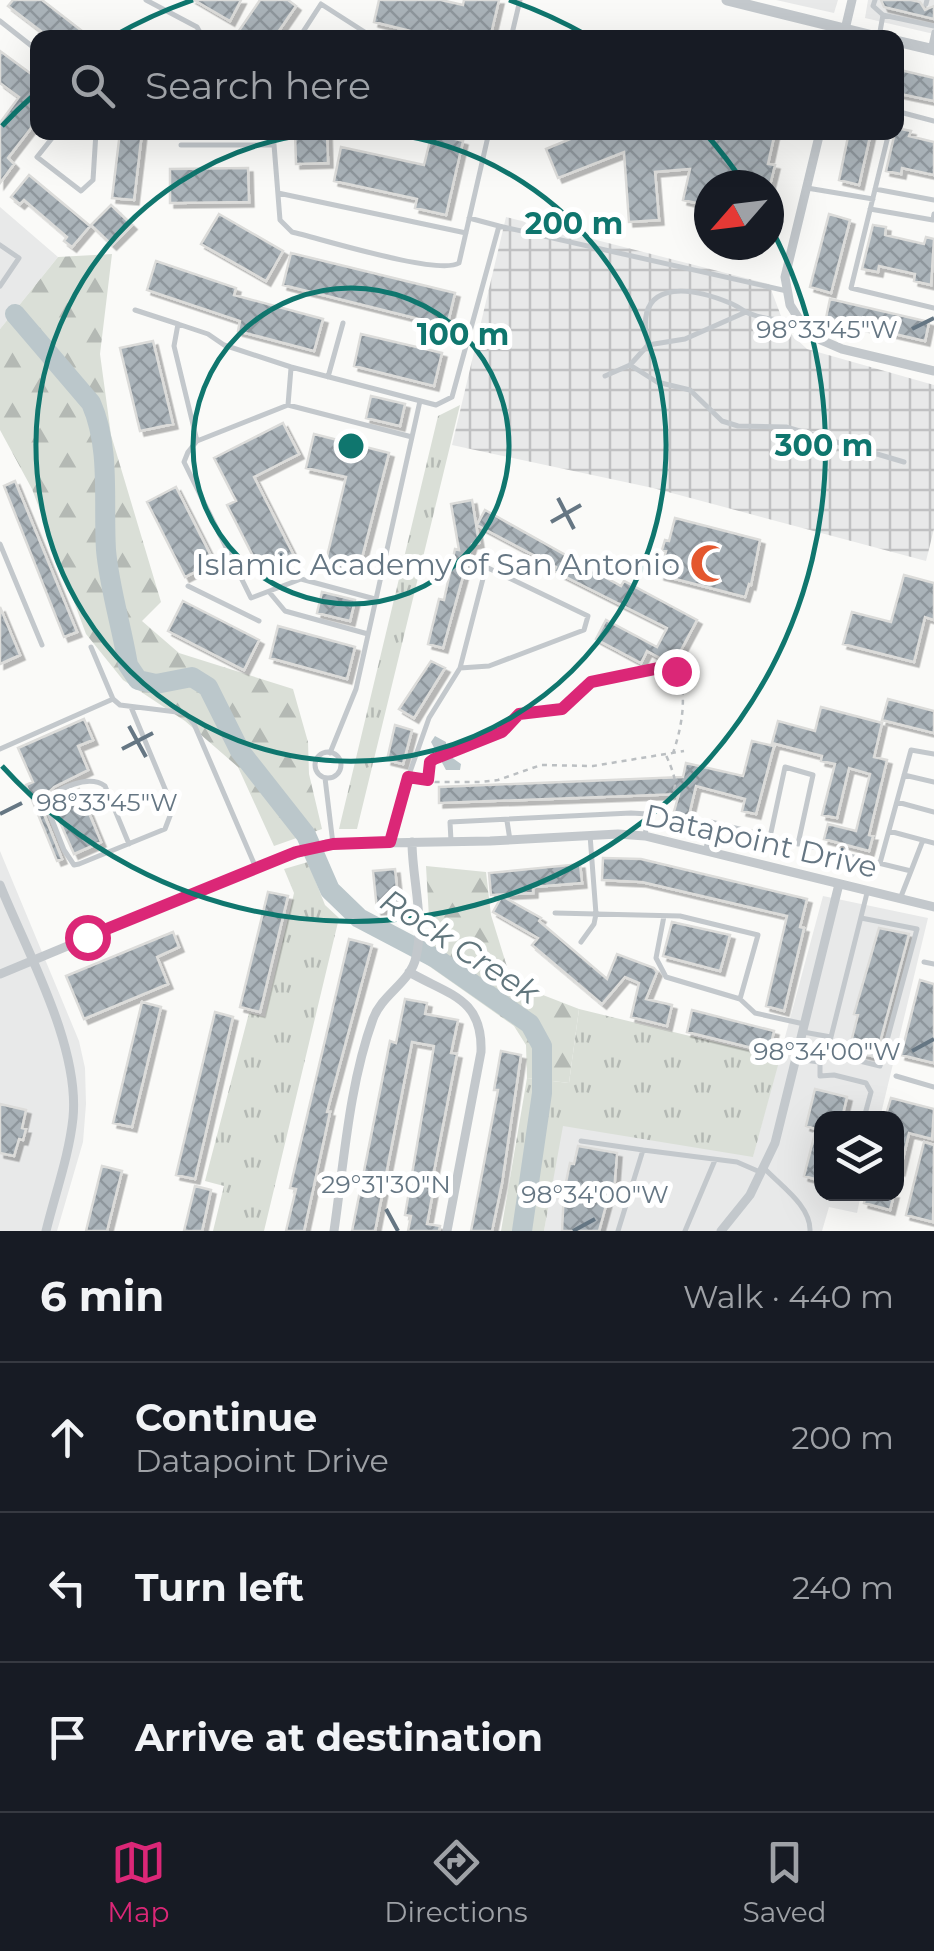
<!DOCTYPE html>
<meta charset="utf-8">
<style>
:root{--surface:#171b24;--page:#242831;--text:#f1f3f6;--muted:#9ea1a6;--line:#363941;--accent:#db2777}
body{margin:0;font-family:Montserrat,sans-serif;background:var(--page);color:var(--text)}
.controls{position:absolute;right:30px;bottom:30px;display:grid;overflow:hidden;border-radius:20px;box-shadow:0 10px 40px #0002}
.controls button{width:90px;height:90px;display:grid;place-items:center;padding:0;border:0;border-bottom:2px solid var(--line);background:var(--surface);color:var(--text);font:50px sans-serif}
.compass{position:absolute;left:694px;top:170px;width:90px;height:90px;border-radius:50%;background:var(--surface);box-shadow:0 10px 40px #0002;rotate:242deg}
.stop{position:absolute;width:30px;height:30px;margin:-22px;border:8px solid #db2777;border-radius:50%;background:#fff}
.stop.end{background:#db2777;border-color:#fff;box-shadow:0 2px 10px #0008}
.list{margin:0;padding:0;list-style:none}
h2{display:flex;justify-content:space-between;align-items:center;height:130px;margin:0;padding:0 40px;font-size:42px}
h2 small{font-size:32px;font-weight:400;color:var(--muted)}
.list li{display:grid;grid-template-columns:65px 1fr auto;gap:30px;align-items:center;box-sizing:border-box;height:150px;padding:0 40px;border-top:2px solid var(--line)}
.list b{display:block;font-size:38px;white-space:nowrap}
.list p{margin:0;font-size:32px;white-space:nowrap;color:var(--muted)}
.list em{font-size:32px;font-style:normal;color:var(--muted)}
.icon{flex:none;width:55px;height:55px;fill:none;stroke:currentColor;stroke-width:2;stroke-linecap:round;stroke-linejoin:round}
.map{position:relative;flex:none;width:934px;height:1231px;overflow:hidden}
.search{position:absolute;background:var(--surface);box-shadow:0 10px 40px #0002;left:30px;right:30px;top:30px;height:110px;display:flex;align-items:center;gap:25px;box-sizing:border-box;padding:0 35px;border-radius:20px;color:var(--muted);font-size:38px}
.sheet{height:580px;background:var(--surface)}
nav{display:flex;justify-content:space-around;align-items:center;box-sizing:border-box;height:140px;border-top:2px solid var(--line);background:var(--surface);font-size:28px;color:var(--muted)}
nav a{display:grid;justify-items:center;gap:5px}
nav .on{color:var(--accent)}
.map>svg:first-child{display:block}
.built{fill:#e8e9e9}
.industrial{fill:url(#industrial-grid)}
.grass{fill:url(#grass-tufts)}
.forest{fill:url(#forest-firs)}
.water{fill:#bbc7cb}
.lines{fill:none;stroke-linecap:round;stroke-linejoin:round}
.river{stroke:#bbc7cb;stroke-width:20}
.building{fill:url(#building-cross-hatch);stroke:#dcdcda;stroke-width:2.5;filter:url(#shadow)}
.path{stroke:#bbbfc2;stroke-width:2.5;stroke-dasharray:5 5;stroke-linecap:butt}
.service{stroke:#c3c8cc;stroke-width:5}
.minor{stroke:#c3c8cc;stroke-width:9}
.tertiary{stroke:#c3c8cc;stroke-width:11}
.route{stroke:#db2777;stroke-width:12}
.ticks{fill:none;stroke:#657683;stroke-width:4}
.ring{fill:none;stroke:#0f766e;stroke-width:5}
.labels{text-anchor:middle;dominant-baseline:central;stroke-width:10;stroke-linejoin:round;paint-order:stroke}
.poi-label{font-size:30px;fill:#657683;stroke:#fff;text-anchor:end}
.street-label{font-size:30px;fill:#657683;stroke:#fff}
.water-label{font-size:32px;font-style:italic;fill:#60757c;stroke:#fff}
.ticks-label{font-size:25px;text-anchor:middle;fill:#657683;stroke:#fff;stroke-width:10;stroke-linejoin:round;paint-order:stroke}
.centre{fill:#0f766e;stroke:#fff;stroke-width:5}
.ring-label{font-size:30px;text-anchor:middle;font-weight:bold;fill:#0f766e;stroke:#fff;stroke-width:10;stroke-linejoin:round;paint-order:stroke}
</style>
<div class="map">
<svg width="934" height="1231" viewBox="0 0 934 1231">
<defs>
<pattern id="industrial-grid" width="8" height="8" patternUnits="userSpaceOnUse" patternTransform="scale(2.5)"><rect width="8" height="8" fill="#e8e9e9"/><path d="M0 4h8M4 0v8" fill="none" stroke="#c0c1c2"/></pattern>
<pattern id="grass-tufts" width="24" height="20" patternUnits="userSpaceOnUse" patternTransform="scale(2.5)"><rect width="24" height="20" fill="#dadfd7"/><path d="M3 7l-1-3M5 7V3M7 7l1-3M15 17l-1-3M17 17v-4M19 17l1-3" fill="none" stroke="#b4b9b4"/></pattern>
<pattern id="forest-firs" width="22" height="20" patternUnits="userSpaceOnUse" patternTransform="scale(2.5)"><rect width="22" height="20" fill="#dadfd7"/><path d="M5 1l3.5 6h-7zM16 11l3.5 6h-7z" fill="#b4b9b4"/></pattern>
<pattern id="building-cross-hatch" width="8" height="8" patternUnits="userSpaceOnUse" patternTransform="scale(2.5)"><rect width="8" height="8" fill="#aab3b9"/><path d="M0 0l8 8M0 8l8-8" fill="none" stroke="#8e969c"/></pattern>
<filter id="shadow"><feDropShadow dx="4.5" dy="4.5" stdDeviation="0" flood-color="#0004"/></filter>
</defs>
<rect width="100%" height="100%" fill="#fafaf8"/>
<path class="built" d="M776 0H838L834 13Z
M868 0H934V34L865 18Z
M0 207 58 257 0 329Z
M0 851 79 1041 85 1068 86 1104 83 1142 57 1231H0Z
M823 896 928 918 880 1118H822V1194H861L857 1213 829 1207 822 1231H544L562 1125 753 1156Z"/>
<path class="industrial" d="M506 217 769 284 781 316 791 334 807 349 934 385V529L926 561 653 488 452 445Z"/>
<path class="grass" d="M460 405 357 829H339L438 416Z
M308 862 325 905 339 918 264 1231H213L224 1186 205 1181 249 1013 265 1017 294 893 284 869Z
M579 1009 780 1058 753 1157 563 1126 544 1231H501L527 1078 569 1083Z"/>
<path class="forest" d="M112 254 100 354 111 435 161 602 142 621 179 653 293 689 308 742 309 774 322 829 274 846 238 767 185 721 123 680 86 634 32 489 0 430V329L58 257Z
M426 866 486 872 491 915 512 983 579 1009 569 1083 527 1078 526 1045 514 1026 426 964 430 935Z"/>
<path class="water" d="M435 736 446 742 447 754 461 764 460 770H446L431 742Z"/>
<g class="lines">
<path class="river" d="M15 314 91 403C111 448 103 502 106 550 109 586 122 628 128 665L138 680 156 684 192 677 208 687 240 751 306 835 330 890 359 918 437 959 530 1024 542 1046V1093L522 1231"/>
</g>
<path class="building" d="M13 0H42L91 38H50L8 6Z
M194 0H241L230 21Z
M260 0H288L296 6 274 38H234Z
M379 0H441L463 5 464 0H499L490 38 448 31 447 38H439L374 22Z
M881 0H911L920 2 925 10 934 6V19L884 7Z
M0 51 38 79V119L8 158 14 164 0 183V123L19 97 0 83Z
M896 69 934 78V101L896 93Z
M896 128 911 131 909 136 934 142V175L902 168 901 174 886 171Z
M120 132H142L134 200 112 198Z
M295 132H327L328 163 296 164Z
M587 132H775L768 164 775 165 770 185H709V206L683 200 690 169 655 172 659 220 629 222 624 152 558 178 546 149Z
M849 132H871L859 185 839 180Z
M432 133 463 141 446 215 415 208 417 199 334 181 341 147 424 165Z
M248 168 249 202 170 203V169Z
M29 175 90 226 72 247 64 241 67 237 24 200 20 204 11 197Z
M111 205 132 225 112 245 91 225Z
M219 214 283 251 266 281 201 244Z
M829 214 850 220 831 293 810 287Z
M873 225 886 227 885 235 924 244 926 237 934 239 931 285 914 281 915 274 879 266 878 272 862 269Z
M291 253 455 293 447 326 283 285Z
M156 261 236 288 234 295 323 319 314 351 238 331 240 321 147 290Z
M830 299 929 322 925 341 826 318Z
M361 334 442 353 434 386 354 366Z
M153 341 173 424 140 431 120 348Z
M371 396 405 404 400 426 366 418Z
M283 423 299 454 254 477 293 554 260 570 227 505 236 501 214 458Z
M314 434 389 453 358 573 325 565 346 477 306 468Z
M15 481 77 632 64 637 4 486Z
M176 487 214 562 185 577 147 502Z
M472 500 479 543 472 544 443 648 428 644 439 599 444 600 455 549 459 550 451 504Z
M485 510 621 586 624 581 697 620 673 665 647 651 641 663 596 639 606 620 657 647 667 628 554 571 556 567 477 525Z
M675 518 760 540 751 585 749 584 745 597 660 575 666 551 662 550 665 540 669 541Z
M904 575 934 583V620L925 617 914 662 843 644 852 612 891 622Z
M322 592 355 600 350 621 317 613Z
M183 601 259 640 244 670 168 631Z
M0 607 20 655 0 664Z
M278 626 355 647 347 679 270 658Z
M431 661 445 668 414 718 399 709Z
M888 699 934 711V733L882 720Z
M821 707 882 723 874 757 887 760 869 835 873 836 869 851 824 839 828 824 856 831 870 774 849 768 837 818 822 815 835 764 821 761 822 756 772 743 778 721 815 731Z
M84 719 93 740 78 746 88 770 54 787 39 802 62 859 57 861 26 785 33 782 18 748Z
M395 725 412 730 403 764 387 760Z
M752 741 774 746 756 814 742 811 745 799 696 786 688 819 673 815 679 794 439 803V787L683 777 686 763 743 776Z
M79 789 101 842 74 854 52 804Z
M603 858 641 859 807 899 800 927 804 928 784 1011 766 1006 787 916 642 882 602 880Z
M580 864 582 883 533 887V893L491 895 489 873Z
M395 869 399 908 377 910 373 871Z
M268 892 288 896 260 1012 240 1007Z
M502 896 541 918 539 921 607 979 617 954 654 968 657 972 646 999 672 1005 667 1026 631 1017 639 983 625 977 602 1004 532 945 538 938 493 912Z
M672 922 730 935 720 971 663 956Z
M879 928 909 934 876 1057 849 1050 858 1015 854 1014Z
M173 932 179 947 157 957 168 984 84 1019 66 976Z
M349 939 372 945 327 1112H330L304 1231H286L296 1189 290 1188Z
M920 980 934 984V1063L901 1055Z
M405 999 427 1003 425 1014 458 1020 451 1053 457 1054 432 1181H435L427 1224 440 1226 439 1231H408L411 1216 405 1215 434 1046 412 1042 375 1231H352L390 1041 396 1043Z
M142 1002 161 1007 132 1127 113 1123Z
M692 1010 774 1031 769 1052 687 1032Z
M215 1012 233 1017 195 1179 176 1175Z
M501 1051 521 1055 502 1183 492 1231H471L498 1090H494Z
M815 1089 847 1097 842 1118H822V1181L804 1176 816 1129 806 1126Z
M891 1098 934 1109 932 1139 909 1133 900 1171 896 1170V1118H885Z
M0 1104 26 1110 22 1128 26 1129 23 1140 19 1139 14 1156 0 1153Z
M924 1142 934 1145 933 1222 906 1215Z
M578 1146 617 1153 614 1192 610 1191 599 1231H562L564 1192 570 1163 574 1164Z
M102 1166 122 1171 107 1231H86Z
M195 1186 211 1190 202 1231H184Z
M866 1194H894L890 1210 864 1203Z"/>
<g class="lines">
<path class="path" d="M415 778 435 782H480L498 780 541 765 593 766 684 751
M428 780 430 762 434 759 501 732 519 715 561 709 591 682 664 667 676 671C689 693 681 730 673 753
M654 811C680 792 679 785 666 755"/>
<path class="service" d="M146 0 197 27 203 38
M875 0 873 6 883 15
M926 4 927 0
M0 21 38 51
M879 37 883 15 934 26
M299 38 321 4 374 38
M511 38 520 0
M931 46 934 32
M896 111 934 121
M57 132 37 157 81 191 93 180 96 132
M273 132 280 220 292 232C322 239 439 276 459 263L489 132
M889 132 851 288 934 308
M181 145H274
M807 188 873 199
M875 189 934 200
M278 193 466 233
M870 209 933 220 934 214
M499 226 787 291
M0 245 19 258 0 286
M135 310 178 324
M648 345 685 339 746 312
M630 365 657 382 690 390 722 421 738 426 786 427 904 462
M605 376 630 365 648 345C633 280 686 285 730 303 738 306 744 312 751 314 766 320 783 320 799 321
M328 377 343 323
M288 405 291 368
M197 441 288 405 412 437
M0 544 42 645
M188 586 259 621
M270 593 285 611 368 634
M375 599 301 579 251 598 184 462 188 452 197 441 174 346 178 324 208 334 224 345 291 367 436 405 452 397 499 226 469 218
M91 647 113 699 120 705 185 713 194 724 256 868
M0 749 113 699
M315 765a13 13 0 1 1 26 0a13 13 0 1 1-26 0Z
M330 753 356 689 420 401
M904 775 934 782
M325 778 333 844
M897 802 934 812
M507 821 510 840
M889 831 934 843
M770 837 785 767 813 775 798 844
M451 841 450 822 631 813 648 814 645 836
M390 842 404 789 429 718 460 668 489 666 584 630 588 616 486 567 460 668
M129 844 105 786C89 774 57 788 45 802L64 850 74 865 79 864 165 829 173 808 131 707
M706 849 711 822 911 871 900 899
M880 863 911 750 934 754
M911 871 923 840
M555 913 680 916 758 935 740 999
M664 916 656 958 666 977 740 999 755 1013 804 1024
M581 942 594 924 596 914 590 835
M924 962 934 964
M803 1032 831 1037 867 893
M831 1037 827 1053 880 1066 917 929 861 918
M827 1053 820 1057V1076L834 1075 866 1083 871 1092 864 1118
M797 1059 819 1062
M896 1076 934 1087
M581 1141 643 1150
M765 1169C781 1186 811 1206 810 1231
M618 1231 643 1150 737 1162 760 1172
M685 1231 715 1160"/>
<path class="minor" d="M843 38 852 0
M820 132 785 277 790 305 806 330 821 340 842 349 934 371
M0 885C27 952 80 1046 73 1118 69 1156 55 1194 46 1231
M409 972C449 995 483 998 481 1052L447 1231
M0 974 265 864 326 844 490 841 618 834 645 836 934 907
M334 1231C344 1162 349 1085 373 1019 382 994 411 982 416 957 425 921 412 878 412 842
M721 1231 750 1195 775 1143 839 884"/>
<path class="tertiary" d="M727 0 881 38
M896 41 934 50"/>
</g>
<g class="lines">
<path class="route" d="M87 937 296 852 333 844 390 842 408 777 428 780 430 762 434 759 502 732 519 714 562 709 591 682 664 667 676 671"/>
</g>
<path class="ticks" d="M912 329 934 318M558 498 574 529M551 522 581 505M129 726 146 757M122 749 153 733M0 814 22 803M912 1051 934 1039M386 1209 398 1231M573 1231 595 1219"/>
<g class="ring">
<circle cx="351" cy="446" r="158"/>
<path d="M384 133A315 315 0 1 1 318 133"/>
<path d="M2 126A473 473 0 0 1 35 94M114 36A473 473 0 0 1 193 0M509 0A473 473 0 0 1 588 36M705 133A473 473 0 0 1 745 185M771 228A473 473 0 0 1 2 766"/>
</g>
<defs>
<symbol id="mosque-bare" viewBox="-9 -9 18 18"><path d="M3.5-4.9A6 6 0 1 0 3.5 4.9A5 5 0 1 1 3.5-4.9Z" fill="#e4572e" stroke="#fff" stroke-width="2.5" paint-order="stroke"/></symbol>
</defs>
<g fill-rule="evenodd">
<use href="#mosque-bare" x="682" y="536" width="55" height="55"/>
</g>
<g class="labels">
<g class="poi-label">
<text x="680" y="564">Islamic Academy of San Antonio</text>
</g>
<g class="street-label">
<text transform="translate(761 841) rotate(13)">Datapoint Drive</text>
</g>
<g class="water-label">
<text transform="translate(460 946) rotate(33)">Rock Creek</text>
</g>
</g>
<g class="ticks-label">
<text x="827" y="338">98°33'45"W</text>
<text x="107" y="811">98°33'45"W</text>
<text x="827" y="1060">98°34'00"W</text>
<text x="386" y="1193">29°31'30"N</text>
<text x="595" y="1203">98°34'00"W</text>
</g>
<circle cx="351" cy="446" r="15" class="centre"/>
<g class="ring-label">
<text x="574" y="234">200 m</text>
<text x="463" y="345">100 m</text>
<text x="824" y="456">300 m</text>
</g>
</svg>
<div class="controls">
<button><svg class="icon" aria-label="layers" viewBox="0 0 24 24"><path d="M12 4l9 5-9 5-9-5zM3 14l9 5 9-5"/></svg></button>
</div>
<svg class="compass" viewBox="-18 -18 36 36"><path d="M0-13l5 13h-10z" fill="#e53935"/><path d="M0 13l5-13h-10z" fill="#9ea1a6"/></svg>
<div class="stop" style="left:87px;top:937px"></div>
<div class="stop end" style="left:676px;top:671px"></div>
<div class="search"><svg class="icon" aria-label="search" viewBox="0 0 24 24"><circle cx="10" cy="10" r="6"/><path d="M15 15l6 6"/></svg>Search here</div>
</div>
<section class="sheet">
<h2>6 min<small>Walk · 440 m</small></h2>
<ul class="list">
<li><svg class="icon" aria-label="ahead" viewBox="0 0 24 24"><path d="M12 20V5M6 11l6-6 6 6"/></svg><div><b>Continue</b><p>Datapoint Drive</p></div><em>200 m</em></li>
<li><svg class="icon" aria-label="left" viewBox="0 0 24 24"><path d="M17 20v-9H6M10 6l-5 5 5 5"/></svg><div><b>Turn left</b></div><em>240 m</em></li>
<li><svg class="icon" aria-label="arrive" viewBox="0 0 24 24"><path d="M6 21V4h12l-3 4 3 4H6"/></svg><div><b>Arrive at destination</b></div></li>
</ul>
</section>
<nav>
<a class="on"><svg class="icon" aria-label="map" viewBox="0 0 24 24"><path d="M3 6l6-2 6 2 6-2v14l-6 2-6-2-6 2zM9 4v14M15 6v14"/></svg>Map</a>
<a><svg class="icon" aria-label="directions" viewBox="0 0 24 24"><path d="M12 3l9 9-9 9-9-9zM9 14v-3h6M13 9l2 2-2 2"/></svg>Directions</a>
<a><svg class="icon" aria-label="saved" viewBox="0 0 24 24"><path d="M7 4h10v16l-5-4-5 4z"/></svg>Saved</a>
</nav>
